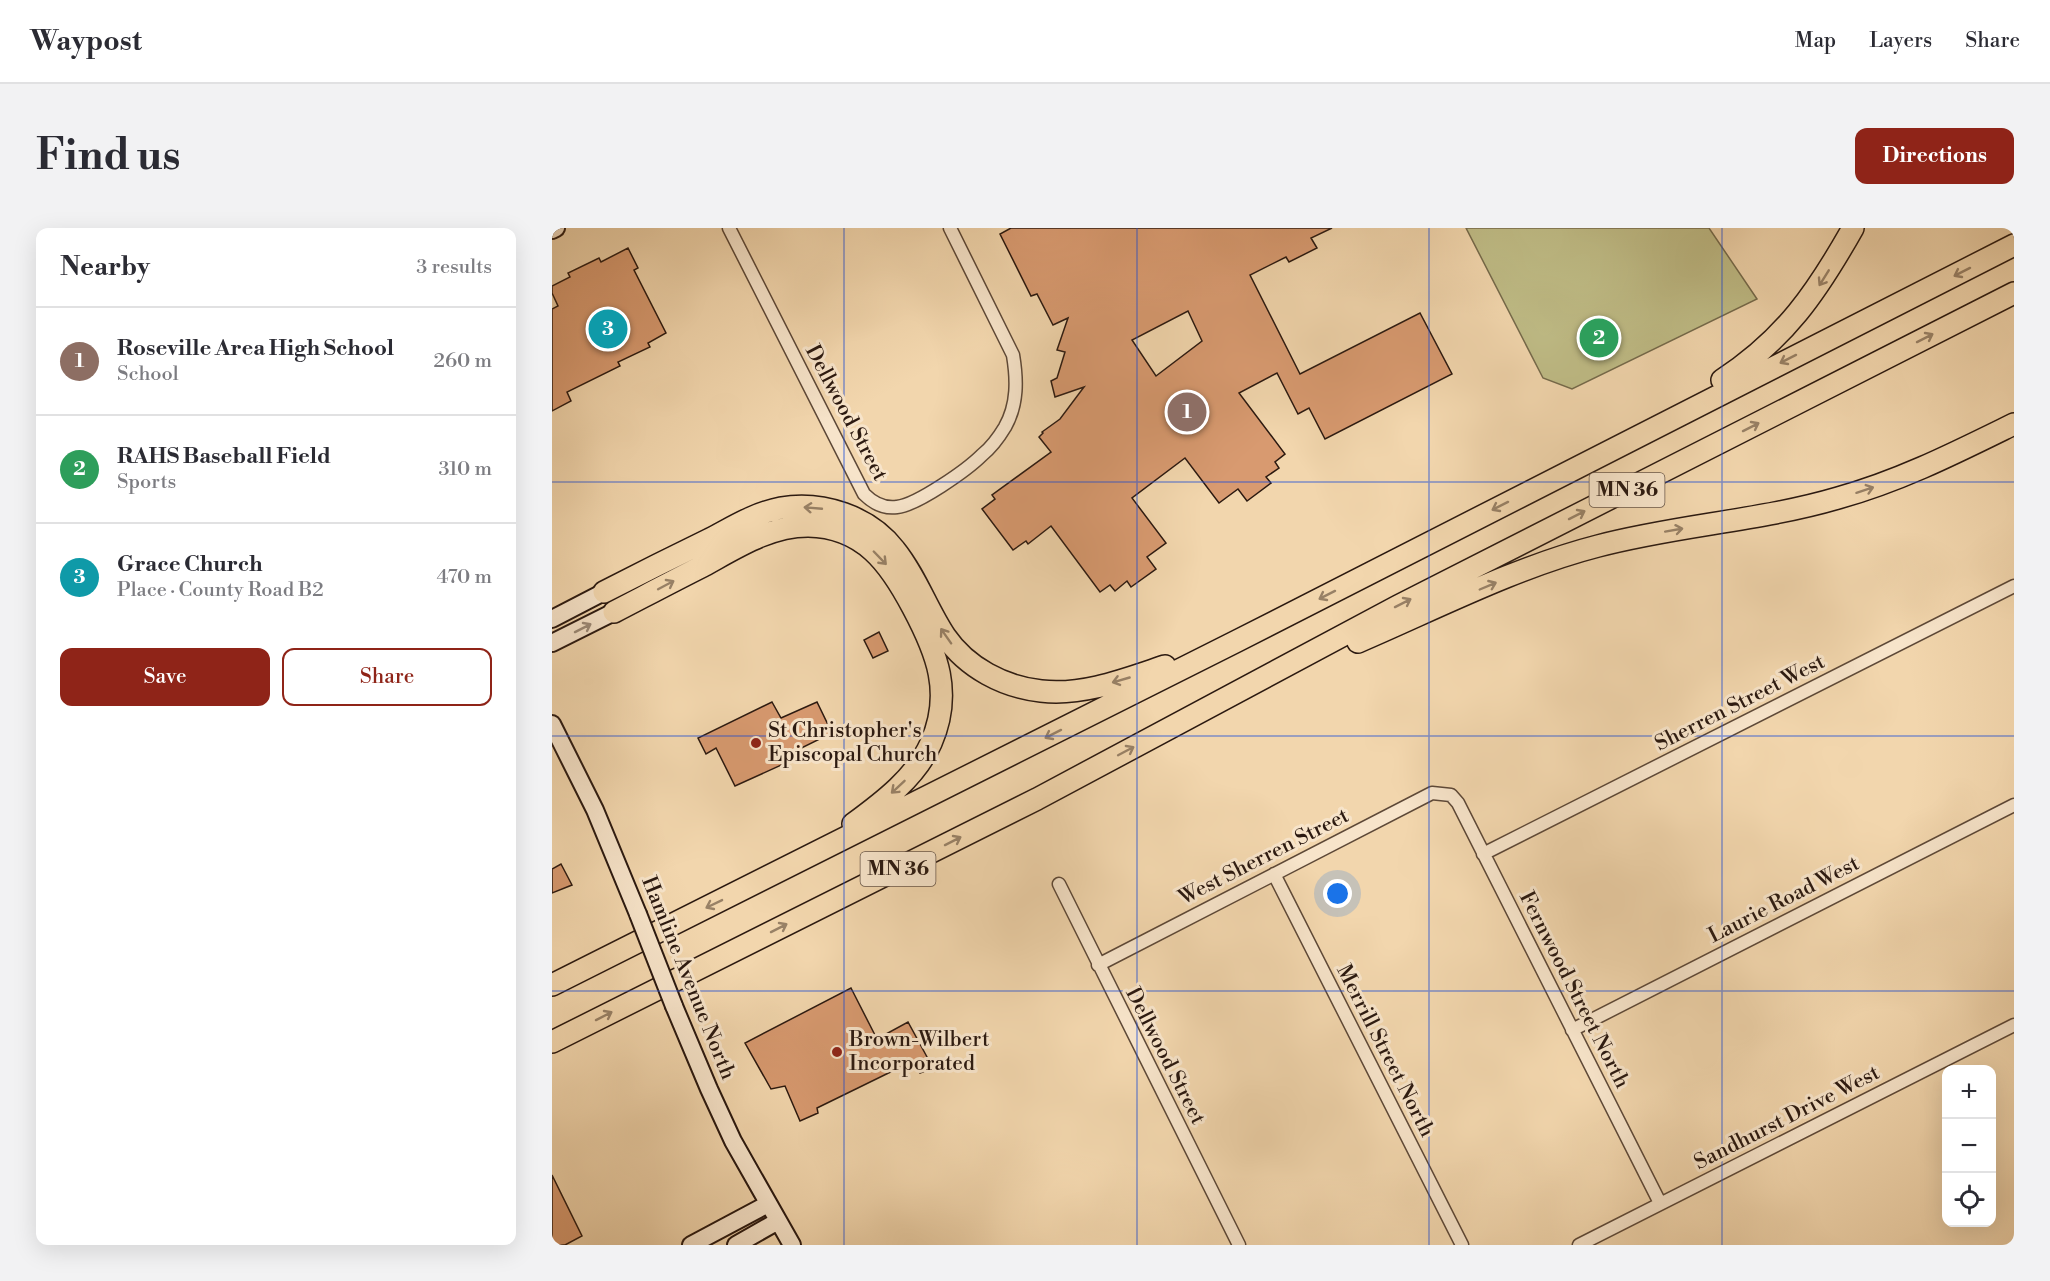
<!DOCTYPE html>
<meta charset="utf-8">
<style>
:root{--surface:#fff;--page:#f2f2f3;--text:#2b2b33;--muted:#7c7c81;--line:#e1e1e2;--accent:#8f2418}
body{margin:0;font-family:"Libre Bodoni",serif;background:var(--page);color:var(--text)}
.controls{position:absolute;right:18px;bottom:18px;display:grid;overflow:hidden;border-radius:12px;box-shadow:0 6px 24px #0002}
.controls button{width:54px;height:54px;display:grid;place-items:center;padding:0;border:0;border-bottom:2px solid var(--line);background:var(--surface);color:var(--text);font:30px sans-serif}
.you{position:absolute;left:786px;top:666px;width:21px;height:21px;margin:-15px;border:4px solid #fff;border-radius:50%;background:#1a73e8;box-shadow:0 0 0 9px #1a73e833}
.badge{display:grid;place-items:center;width:39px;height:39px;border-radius:50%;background:var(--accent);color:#fff;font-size:20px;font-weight:700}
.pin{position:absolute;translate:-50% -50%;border:3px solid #fff;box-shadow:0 2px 6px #0006}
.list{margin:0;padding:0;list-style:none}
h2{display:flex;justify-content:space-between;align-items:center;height:78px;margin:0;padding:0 24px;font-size:26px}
h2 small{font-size:20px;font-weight:400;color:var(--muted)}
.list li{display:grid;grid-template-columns:39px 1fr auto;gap:18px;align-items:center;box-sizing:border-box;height:108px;padding:0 24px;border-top:2px solid var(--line)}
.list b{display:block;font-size:22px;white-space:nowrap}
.list p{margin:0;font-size:20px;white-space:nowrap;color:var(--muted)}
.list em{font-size:20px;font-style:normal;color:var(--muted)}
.actions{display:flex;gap:12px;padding:18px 24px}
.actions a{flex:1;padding:14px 0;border:2px solid var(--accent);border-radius:12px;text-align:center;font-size:21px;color:var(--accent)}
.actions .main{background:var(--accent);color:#fff}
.icon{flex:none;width:33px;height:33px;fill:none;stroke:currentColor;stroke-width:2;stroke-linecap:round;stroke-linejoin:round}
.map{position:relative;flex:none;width:1462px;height:1017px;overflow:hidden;border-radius:12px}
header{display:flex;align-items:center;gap:36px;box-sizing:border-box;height:84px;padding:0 30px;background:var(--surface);border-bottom:2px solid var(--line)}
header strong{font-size:28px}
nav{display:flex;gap:33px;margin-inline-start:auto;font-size:21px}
.intro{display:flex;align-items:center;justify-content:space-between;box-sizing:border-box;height:144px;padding:0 36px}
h1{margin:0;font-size:42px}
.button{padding:15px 27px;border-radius:12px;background:var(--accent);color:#fff;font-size:21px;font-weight:700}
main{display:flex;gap:36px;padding:0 36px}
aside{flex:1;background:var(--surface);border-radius:12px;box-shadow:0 6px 24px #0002}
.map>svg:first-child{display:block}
.green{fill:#bfbc86;stroke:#756a4b;stroke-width:1.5}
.building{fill:#d89a70;stroke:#2b1910;stroke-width:1.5;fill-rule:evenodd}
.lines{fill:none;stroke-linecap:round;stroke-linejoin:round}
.street-casing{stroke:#5d4837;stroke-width:15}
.secondary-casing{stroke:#2b1910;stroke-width:20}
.highway-casing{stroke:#2b1910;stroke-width:24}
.street{stroke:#f7e4ca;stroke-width:12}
.secondary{stroke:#f7e4ca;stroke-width:16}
.highway{stroke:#f2d6ad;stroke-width:21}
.secondary-bridge-casing{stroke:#2b1910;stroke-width:20;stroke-linecap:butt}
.secondary-bridge{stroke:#f7e4ca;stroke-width:16}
.oneway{stroke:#988166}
.oneway2{stroke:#9b8976}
.grid{fill:none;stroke:#1d4ed8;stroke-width:1.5;stroke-opacity:0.55}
.poi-dot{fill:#8f2418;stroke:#f7e4ca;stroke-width:2}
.labels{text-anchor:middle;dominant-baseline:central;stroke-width:6;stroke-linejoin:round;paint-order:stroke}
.shield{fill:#f7e4ca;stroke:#685648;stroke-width:1.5}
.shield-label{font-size:20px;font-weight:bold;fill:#2b1910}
.street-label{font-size:21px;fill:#2b1910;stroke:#f7e4ca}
.poi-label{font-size:21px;fill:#2b1910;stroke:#f7e4ca;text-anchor:start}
</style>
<header>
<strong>Waypost</strong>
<nav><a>Map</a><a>Layers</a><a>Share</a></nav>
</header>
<div class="intro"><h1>Find us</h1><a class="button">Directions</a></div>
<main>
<aside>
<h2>Nearby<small>3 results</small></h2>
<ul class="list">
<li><span class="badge" style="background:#8d6e63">1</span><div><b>Roseville Area High School</b><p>School</p></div><em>260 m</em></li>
<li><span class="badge" style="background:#2e9e5b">2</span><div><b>RAHS Baseball Field</b><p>Sports</p></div><em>310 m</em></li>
<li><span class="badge" style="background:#0f9aa8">3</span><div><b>Grace Church</b><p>Place · County Road B2</p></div><em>470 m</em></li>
</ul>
<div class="actions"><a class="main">Save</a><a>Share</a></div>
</aside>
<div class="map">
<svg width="1462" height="1017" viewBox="0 0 1462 1017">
<rect width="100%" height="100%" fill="#f2d6ad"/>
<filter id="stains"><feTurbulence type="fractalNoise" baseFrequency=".00333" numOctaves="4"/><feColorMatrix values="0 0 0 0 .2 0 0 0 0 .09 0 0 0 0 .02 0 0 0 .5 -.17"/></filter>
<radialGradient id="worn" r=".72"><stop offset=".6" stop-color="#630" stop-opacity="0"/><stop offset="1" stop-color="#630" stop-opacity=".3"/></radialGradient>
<path class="green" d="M914 0H1157L1205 71 1020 161 991 150Z"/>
<path class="building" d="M459 0H780L759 10 765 20 737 34 734 29 698 47 748 146 868 85 900 146 773 211 757 180 746 186 725 145 687 165 733 226 723 234 727 240 714 249 719 255 695 273 686 261 667 275 633 230 580 270 614 315 595 329 604 341 579 359 575 353 563 363 558 357 548 364 499 298 476 316 474 313 461 322 430 281 443 271 440 267 499 224 487 209 491 205 490 204 508 191 532 159 503 169 499 153 505 150 513 124 505 122 516 90 501 97 485 66 479 68 448 6ZM636 83 650 113 604 148 580 112Z
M76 20 86 40 82 42 114 105 96 115 98 119 66 134 68 138 15 164 19 173 0 183V81L6 78 0 65V58L18 49 16 45 47 30 49 34Z
M327 404 336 423 321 430 312 412Z
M220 474 229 490 265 474 280 505 233 528 236 534 183 558 164 520 154 526 146 510Z
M9 636 20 657 0 665V641Z
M299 760 325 811 356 794 381 840 368 845 361 833 265 880 266 885 248 893 233 858 219 861 193 815Z
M0 947 30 1008 13 1017H0Z"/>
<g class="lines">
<defs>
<path id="street" d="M177 0 312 266C321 275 331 281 345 279 365 277 415 242 430 227 440 219 447 209 453 199 466 176 465 151 461 127L398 0
M931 626 1462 358
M722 646 910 1017
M507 656 687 1017
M546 737 880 565 899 567 906 575 1108 975
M1020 802 1462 577
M1027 1017 1462 797"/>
<path id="secondary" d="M0 2 4 0
M0 391 52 364
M0 415 62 384
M0 496 43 582 86 686
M122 778 157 861 181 913 240 1017
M139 1017 216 976
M184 1017 226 993"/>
<path id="highway" d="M1170 152C1233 111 1265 64 1301 0
M52 364C87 346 123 328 158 311 181 299 203 285 229 280 270 273 317 288 343 322 364 348 375 381 393 408 415 440 452 459 489 463 531 468 574 451 613 438
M62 384C91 369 121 353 151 338 184 320 217 298 256 298 312 299 338 336 361 380 385 425 401 465 379 515 364 549 331 574 301 596
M806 414C883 381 964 339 1046 318 1125 297 1208 293 1286 270 1348 253 1405 224 1462 196
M0 757 685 413 1462 17
M0 814 485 571 846 378 1462 65"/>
</defs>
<use href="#street" class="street-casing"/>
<use href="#secondary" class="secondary-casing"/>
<use href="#highway" class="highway-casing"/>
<use href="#street" class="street"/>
<use href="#secondary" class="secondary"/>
<use href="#highway" class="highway"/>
<defs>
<path id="secondary-bridge" d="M86 686 122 778"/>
</defs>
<use href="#secondary-bridge" class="secondary-bridge-casing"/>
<use href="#secondary-bridge" class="secondary-bridge"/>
</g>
<defs><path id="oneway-shaft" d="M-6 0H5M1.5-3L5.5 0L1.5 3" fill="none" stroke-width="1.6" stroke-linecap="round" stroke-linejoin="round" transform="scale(1.5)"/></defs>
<g class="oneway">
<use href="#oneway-shaft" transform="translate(1410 44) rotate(153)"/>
<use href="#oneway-shaft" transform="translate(1272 50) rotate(122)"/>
<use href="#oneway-shaft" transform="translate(1373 110) rotate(-27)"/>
<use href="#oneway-shaft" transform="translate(1236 131) rotate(153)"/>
<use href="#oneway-shaft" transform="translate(1199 199) rotate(-27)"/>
<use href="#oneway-shaft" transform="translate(1313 262) rotate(-18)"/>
<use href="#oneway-shaft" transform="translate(948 278) rotate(153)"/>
<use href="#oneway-shaft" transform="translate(261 280) rotate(-175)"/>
<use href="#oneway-shaft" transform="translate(1025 287) rotate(-27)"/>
<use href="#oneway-shaft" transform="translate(1122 302) rotate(-10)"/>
<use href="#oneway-shaft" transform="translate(328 330) rotate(46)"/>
<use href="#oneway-shaft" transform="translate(114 357) rotate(-28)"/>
<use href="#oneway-shaft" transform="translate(936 358) rotate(-23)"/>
<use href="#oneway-shaft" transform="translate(775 367) rotate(153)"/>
<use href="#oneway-shaft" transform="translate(851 375) rotate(-27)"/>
<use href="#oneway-shaft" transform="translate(394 408) rotate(-125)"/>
<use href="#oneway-shaft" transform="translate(569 452) rotate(164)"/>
<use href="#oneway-shaft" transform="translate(501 506) rotate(153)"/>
<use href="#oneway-shaft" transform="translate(574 523) rotate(-28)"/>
<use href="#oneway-shaft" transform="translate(346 559) rotate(137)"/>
<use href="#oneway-shaft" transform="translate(401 613) rotate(-27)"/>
<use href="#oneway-shaft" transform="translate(162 676) rotate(154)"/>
<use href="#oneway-shaft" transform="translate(227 700) rotate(-27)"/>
<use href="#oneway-shaft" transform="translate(52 788) rotate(-27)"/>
</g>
<use class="oneway2" href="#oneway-shaft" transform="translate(31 400) rotate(-27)"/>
<path class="grid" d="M292 0V1017M585 0V1017M877 0V1017M1170 0V1017M0 254H1462M0 508H1462M0 763H1462"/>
<g class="poi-dot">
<circle cx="204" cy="515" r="6"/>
<circle cx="285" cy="824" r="6"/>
</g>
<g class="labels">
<g class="shield">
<rect x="1037.5" y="245" width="75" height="34" rx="4.5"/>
<rect x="308.5" y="624" width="75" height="34" rx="4.5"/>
</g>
<g class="shield-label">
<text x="1075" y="262">MN 36</text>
<text x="346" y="641">MN 36</text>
</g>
<g class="street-label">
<text transform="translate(294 185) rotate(62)">Dellwood Street</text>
<text transform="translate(1188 475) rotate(-27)">Sherren Street West</text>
<text transform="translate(712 629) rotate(-27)">West Sherren Street</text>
<text transform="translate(1232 672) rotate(-27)">Laurie Road West</text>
<text transform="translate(136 750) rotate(68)">Hamline Avenue North</text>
<text transform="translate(1022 762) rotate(63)">Fernwood Street North</text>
<text transform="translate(833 823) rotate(63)">Merrill Street North</text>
<text transform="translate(613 828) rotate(63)">Dellwood Street</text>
<text transform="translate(1235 890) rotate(-27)">Sandhurst Drive West</text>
</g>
<g class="poi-label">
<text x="216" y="503">St Christopher's<tspan x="216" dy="24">Episcopal Church</tspan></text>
<text x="297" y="812">Brown-Wilbert<tspan x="297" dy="24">Incorporated</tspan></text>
</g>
</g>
<rect width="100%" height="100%" filter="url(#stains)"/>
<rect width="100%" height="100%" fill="url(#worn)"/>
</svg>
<div class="controls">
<button>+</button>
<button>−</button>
<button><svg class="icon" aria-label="locate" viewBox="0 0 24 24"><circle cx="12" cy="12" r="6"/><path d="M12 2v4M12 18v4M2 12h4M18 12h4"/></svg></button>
</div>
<div class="you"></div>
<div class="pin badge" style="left:635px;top:184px;background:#8d6e63">1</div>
<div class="pin badge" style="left:1047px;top:110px;background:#2e9e5b">2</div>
<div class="pin badge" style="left:56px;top:101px;background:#0f9aa8">3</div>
</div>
</main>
